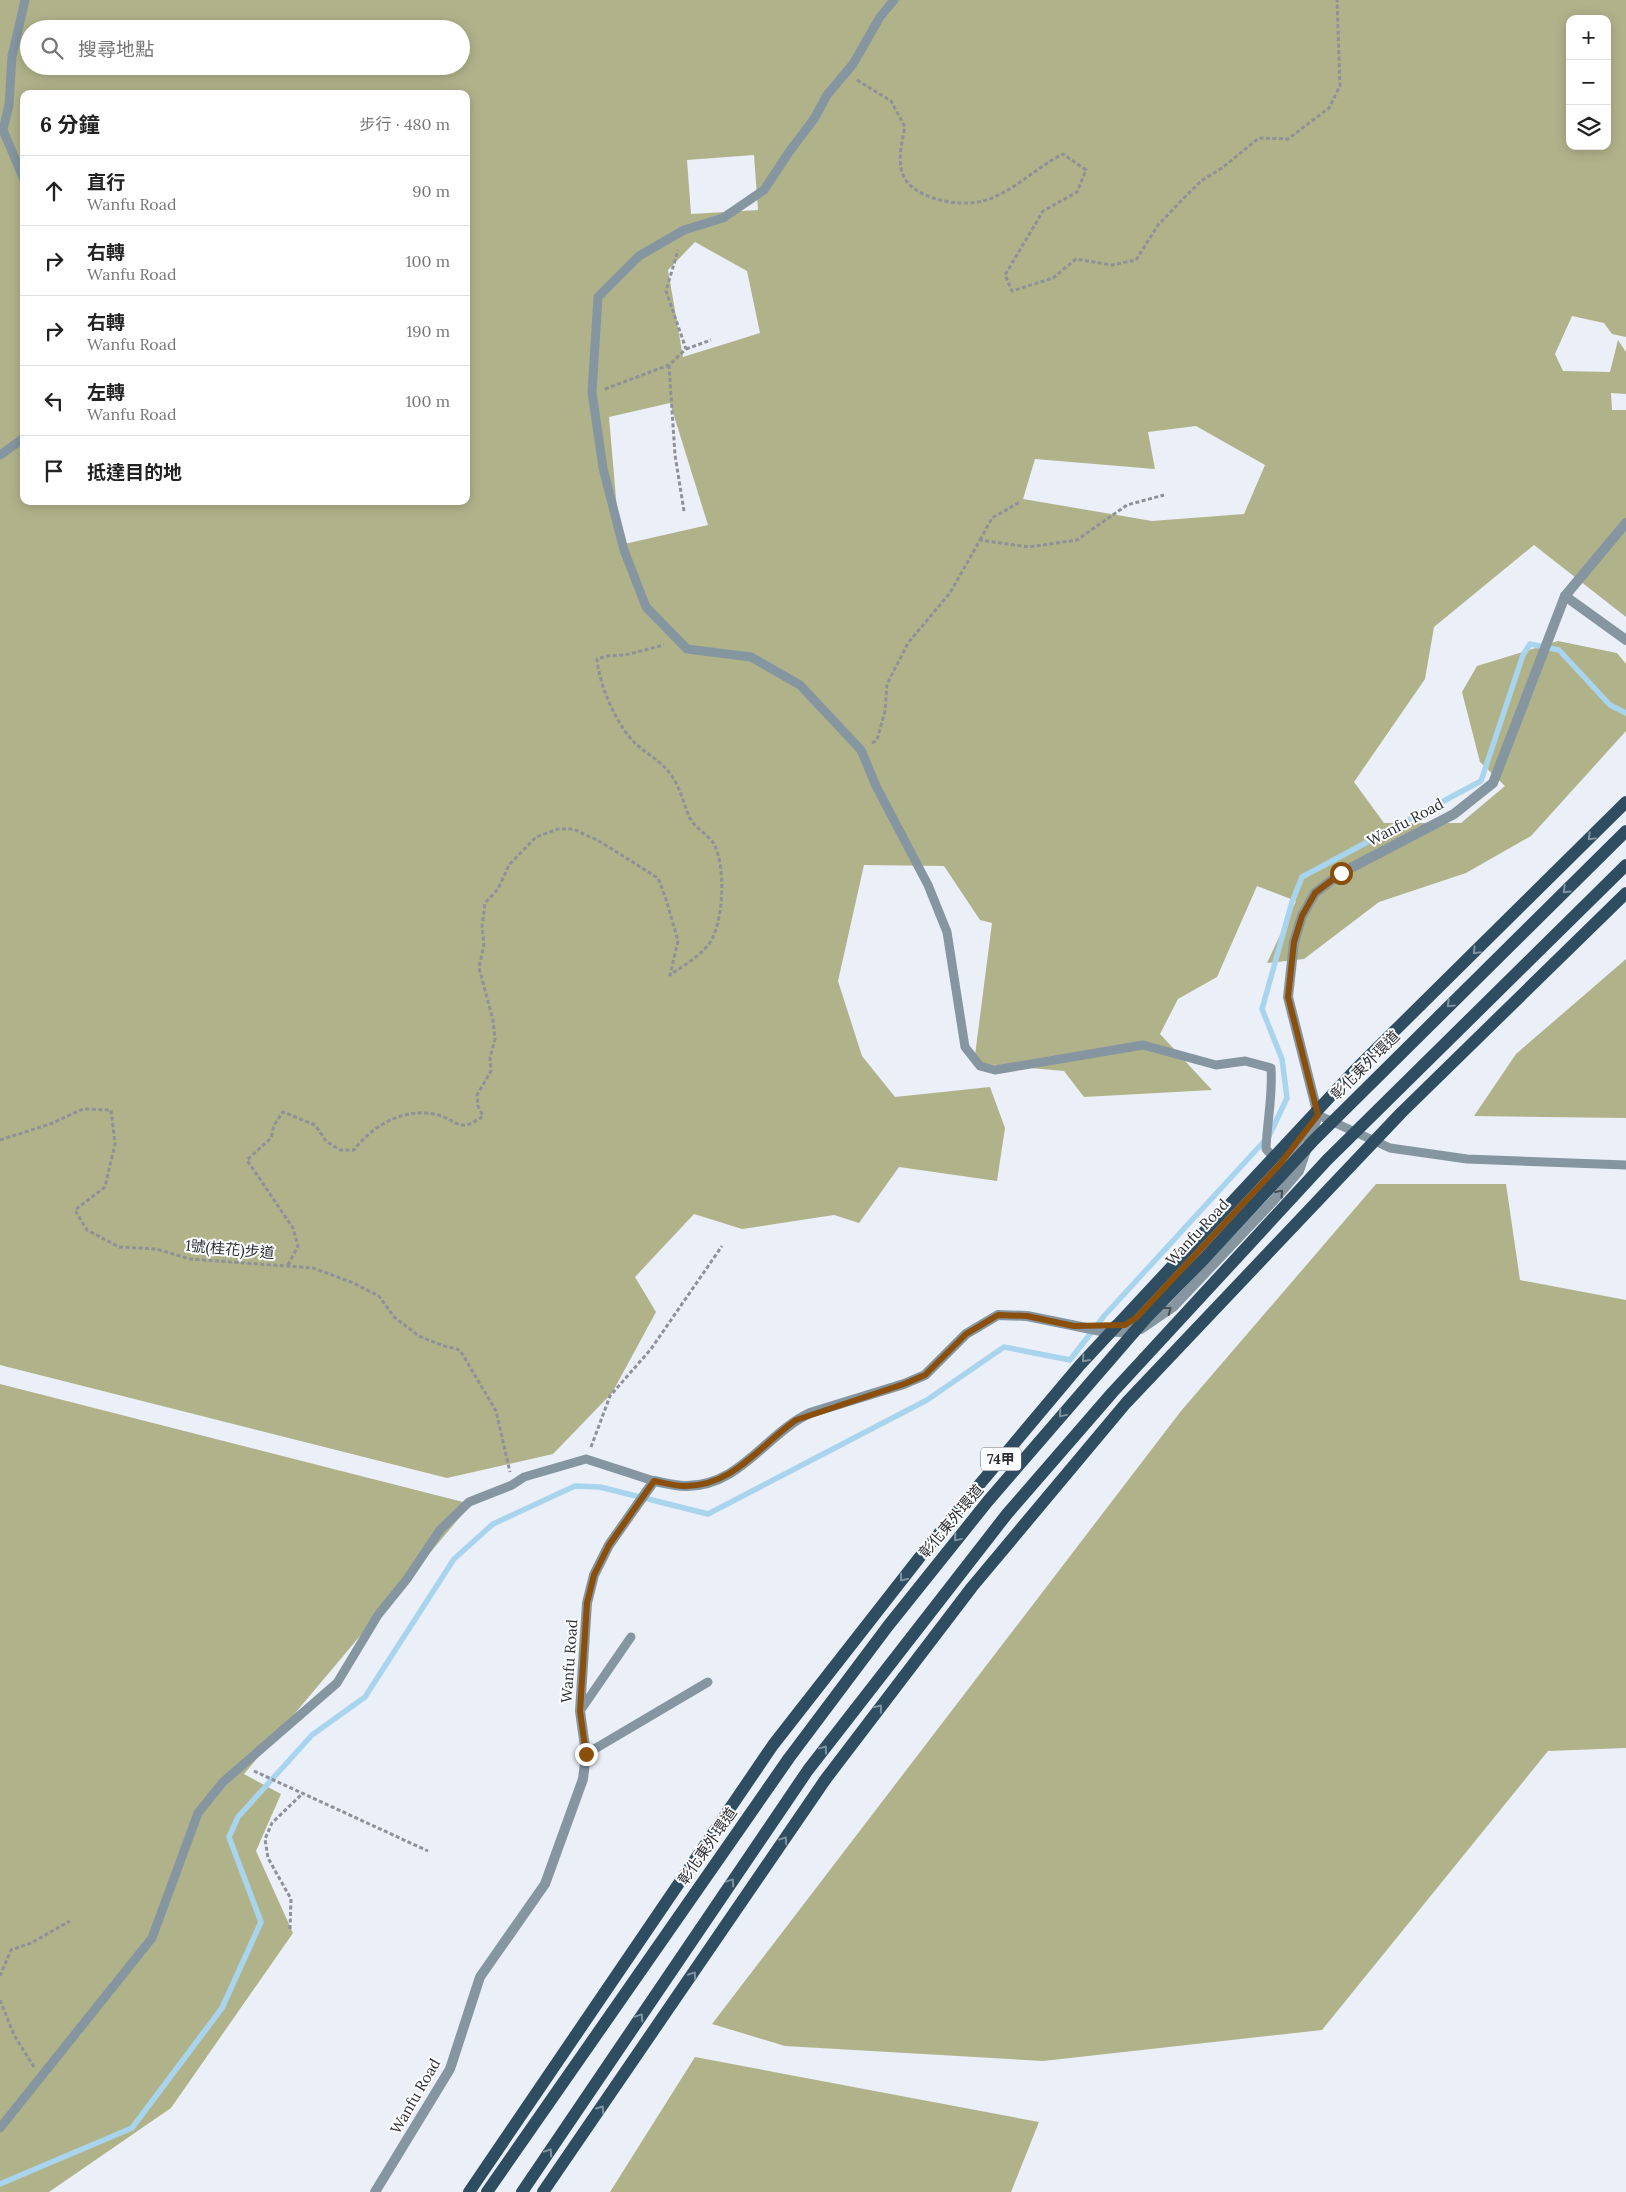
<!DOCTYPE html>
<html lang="zh-TW">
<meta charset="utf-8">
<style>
:root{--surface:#fff;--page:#f2f2f2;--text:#222;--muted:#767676;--line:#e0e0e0}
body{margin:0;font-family:Lora,"Noto Sans TC",serif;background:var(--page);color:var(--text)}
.controls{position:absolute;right:15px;top:15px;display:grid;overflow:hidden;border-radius:10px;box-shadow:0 2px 12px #0003}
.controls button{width:45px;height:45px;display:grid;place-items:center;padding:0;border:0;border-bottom:1px solid var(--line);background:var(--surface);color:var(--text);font:25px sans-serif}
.stop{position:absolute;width:15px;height:15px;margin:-11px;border:4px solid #8b4f0c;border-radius:50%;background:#fff}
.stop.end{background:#8b4f0c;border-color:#fff;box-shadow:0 1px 5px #0008}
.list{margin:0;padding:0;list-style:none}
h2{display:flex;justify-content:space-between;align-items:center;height:65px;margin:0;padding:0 20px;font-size:21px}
h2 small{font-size:16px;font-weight:400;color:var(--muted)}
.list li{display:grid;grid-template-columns:32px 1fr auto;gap:15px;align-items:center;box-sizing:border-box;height:70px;padding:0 20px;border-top:1px solid var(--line)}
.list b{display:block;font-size:19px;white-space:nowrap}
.list p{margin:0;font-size:16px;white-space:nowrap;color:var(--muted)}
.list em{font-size:16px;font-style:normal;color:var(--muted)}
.icon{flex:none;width:28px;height:28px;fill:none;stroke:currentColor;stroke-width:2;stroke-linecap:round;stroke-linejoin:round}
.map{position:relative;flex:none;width:1626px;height:2192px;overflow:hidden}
.search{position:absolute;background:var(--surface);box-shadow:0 2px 12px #0003;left:20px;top:20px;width:450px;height:55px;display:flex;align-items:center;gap:12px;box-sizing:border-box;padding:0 18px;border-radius:28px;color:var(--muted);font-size:19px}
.panel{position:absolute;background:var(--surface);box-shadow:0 2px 12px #0003;left:20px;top:90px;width:450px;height:415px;border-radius:10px}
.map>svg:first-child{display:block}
.forest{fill:#b0b38a;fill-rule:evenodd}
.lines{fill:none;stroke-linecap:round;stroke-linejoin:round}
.stream{stroke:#a9d4ed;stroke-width:5.5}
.path{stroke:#8e9197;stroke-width:3;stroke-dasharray:4 2.5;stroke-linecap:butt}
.service{stroke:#8596a1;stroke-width:9}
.minor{stroke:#8596a1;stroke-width:10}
.tertiary{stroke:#8596a1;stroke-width:10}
.primary-bridge{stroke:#2e4d60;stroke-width:12}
.oneway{stroke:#80939f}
.oneway2{stroke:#484e54}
.route{stroke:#8b4f0c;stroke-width:6}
.labels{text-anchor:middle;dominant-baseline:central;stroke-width:4;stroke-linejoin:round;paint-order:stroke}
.shield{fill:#fbfcfe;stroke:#6c6c70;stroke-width:1}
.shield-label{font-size:14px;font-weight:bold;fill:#2e2f33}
.street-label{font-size:15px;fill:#2e2f33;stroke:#fbfcfe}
</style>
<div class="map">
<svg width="1626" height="2192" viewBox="0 0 1626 2192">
<rect width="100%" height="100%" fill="#ebeff8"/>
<path class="forest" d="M0 0H1626V337L1612 334 1604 323 1572 316 1555 354 1563 371 1610 372 1618 340 1626 352V394L1611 393 1612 410H1626V617L1534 545 1434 627 1425 679 1354 782 1384 823H1461L1505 786 1480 762 1462 692 1477 666 1558 641 1617 653 1626 664V731L1531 836 1466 873 1379 902 1304 959 1267 963 1296 901 1257 886 1217 977 1178 999 1160 1034 1212 1090 1084 1097 1064 1071 974 1063 992 923 980 920 944 866 864 865 838 981 862 1056 895 1097 990 1087 1005 1128 997 1181 899 1167 859 1223 834 1215 742 1229 694 1214 635 1277 656 1312 612 1393 553 1454 447 1478 0 1365ZM1570 19H1607V146H1570ZM29 29H461V66H29ZM24 94H466V501H24ZM754 155 758 210 691 214 687 160ZM695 242 747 271 760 333 683 357 668 270ZM670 403 708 525 620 545 609 417ZM1196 426 1265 465 1244 514 1152 521 1023 499 1035 459 1155 469 1148 432Z
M1626 959V1118L1474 1116 1516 1054Z
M1376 1184H1506L1520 1280 1626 1300V1748L1548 1751 1322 2030 1043 2061 785 2046 712 2024 1181 1411Z
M0 1384 471 1504 244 1774 281 1794 256 1851 293 1933 171 2108 49 2192H0Z
M695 2057 1039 2122 1011 2192H610Z"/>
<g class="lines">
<path class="stream" d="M0 2184 132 2128 222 2008 261 1922 229 1837 238 1817 312 1735 365 1697 454 1559 493 1524 575 1486 600 1487 708 1514 927 1400 1004 1347 1070 1360 1104 1316 1269 1136 1287 1098 1282 1059 1262 1009 1292 902 1302 877 1481 781 1523 655 1530 644 1559 650 1610 705 1626 713"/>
<path class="path" d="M857 80 891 101 905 127C902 141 896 165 905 179 920 202 969 209 992 198 1020 186 1037 167 1063 154L1086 170 1077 192 1043 211 1005 275 1012 291 1053 278 1076 259 1112 265 1136 260 1158 225 1183 199 1201 181 1222 168 1259 138 1288 139 1329 108 1340 86 1337 0
M686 349 711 340
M669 365 675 455 684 511
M605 389 669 365 686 349 666 291 678 250
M980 540 992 518 1020 502
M872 743 877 740 885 711 887 684 908 643 950 593 980 540 1029 547 1077 540 1127 505 1164 495
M0 1140 50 1124 83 1109 111 1110 115 1144 105 1187 75 1210 87 1230 119 1247 156 1249 190 1259 313 1268 351 1282 379 1296 394 1317 419 1336 441 1345 460 1350 496 1411 510 1472
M288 1265 298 1246 293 1228 247 1160 271 1138 274 1125 283 1112 315 1125 326 1141 340 1150H354C372 1126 403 1108 434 1114 458 1119 457 1135 483 1116L478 1106 477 1095 491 1071 490 1058 495 1039 493 1020 479 968 484 944 482 927 485 903 498 889 509 865 536 837 558 829H573L599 841 658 878 666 899 678 941 670 975C683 966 699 957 709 944 724 923 726 867 714 844 708 834 693 827 689 816 682 800 680 785 668 771 660 761 646 753 636 744 617 726 599 685 597 659L607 656 625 655 664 645
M591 1447 610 1396 651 1349 722 1246
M254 1771 428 1851
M290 1929 291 1899 268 1858 265 1839 272 1823 303 1793
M0 1976 11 1950 31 1943 70 1921
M0 2000 14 2035 34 2067"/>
<path class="service" d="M894 0 880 17 853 64 827 95 814 119 789 152 764 190 723 218 684 230 639 256 598 297 592 392 603 468 624 550 646 607 687 649 751 657 800 685 861 750 876 786 928 885 947 932 965 1047 980 1066 995 1070 1143 1045 1216 1065 1245 1061 1271 1068C1273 1096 1267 1121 1266 1149L1276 1160
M24 180 3 130 9 105 12 56 25 0
M0 455 24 438
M1318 1115 1390 1148 1467 1159 1626 1165
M580 1711 631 1637
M586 1754 708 1682
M0 2128 152 1938 198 1813 223 1782 337 1683 378 1615 407 1579 440 1530 469 1502 512 1485 524 1477 586 1459 654 1481"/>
<path class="minor" d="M1565 596 1626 640"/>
<path class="tertiary" d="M1115 1325H1125L1137 1317 1280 1164 1308 1128
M375 2192 450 2069 480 1977 545 1884 583 1779 586 1754 580 1711 587 1603 594 1575 609 1545 654 1481C664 1483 675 1486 685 1486 740 1487 765 1434 810 1413L904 1384 925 1375 966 1334 998 1315 1027 1316 1101 1331 1120 1332 1141 1329 1173 1307 1274 1200 1299 1171 1318 1115 1288 997 1294 942 1302 916 1315 893 1341 873 1454 814 1493 783 1565 596 1626 523"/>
<path class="primary-bridge" d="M469 2192 773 1745 923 1553 974 1491 1080 1365 1355 1070 1626 802
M487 2192 789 1758 888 1626 988 1501 1147 1317 1204 1259 1314 1140 1626 831
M522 2192 808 1770 1007 1514 1112 1393 1327 1160 1626 865
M543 2192 825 1780 972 1587 1126 1403 1401 1113 1626 893"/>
</g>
<defs><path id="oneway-chevron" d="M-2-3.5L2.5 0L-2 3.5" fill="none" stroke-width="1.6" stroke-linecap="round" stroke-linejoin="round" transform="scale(1.25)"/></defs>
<g class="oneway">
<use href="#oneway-chevron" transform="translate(1591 837) rotate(135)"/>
<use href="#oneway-chevron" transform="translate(1566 890) rotate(136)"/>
<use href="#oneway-chevron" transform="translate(1476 951) rotate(135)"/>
<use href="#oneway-chevron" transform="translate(1450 1004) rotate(136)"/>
<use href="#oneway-chevron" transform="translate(1085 1359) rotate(132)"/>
<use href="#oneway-chevron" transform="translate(1062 1414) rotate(130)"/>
<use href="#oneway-chevron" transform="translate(957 1538) rotate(130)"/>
<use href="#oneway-chevron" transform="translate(903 1578) rotate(128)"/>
<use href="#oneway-chevron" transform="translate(879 1708) rotate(-51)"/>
<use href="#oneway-chevron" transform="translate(824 1749) rotate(-53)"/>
<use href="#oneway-chevron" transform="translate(784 1840) rotate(-56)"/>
<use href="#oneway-chevron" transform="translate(731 1882) rotate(-56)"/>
<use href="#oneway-chevron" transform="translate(693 1975) rotate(-56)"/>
<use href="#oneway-chevron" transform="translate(640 2017) rotate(-56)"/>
<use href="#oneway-chevron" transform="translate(601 2109) rotate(-55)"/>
<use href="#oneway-chevron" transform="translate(549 2152) rotate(-56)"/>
</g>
<g class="oneway2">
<use href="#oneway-chevron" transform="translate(1280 1193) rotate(-48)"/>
<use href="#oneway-chevron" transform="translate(1168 1310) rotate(-37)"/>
</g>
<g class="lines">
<path class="route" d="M586 1754 580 1711 587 1603 594 1575 609 1545 654 1481C664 1483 675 1486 685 1486 734 1486 760 1445 796 1420L904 1384 925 1375 966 1334 998 1315 1027 1316 1074 1326 1125 1325 1137 1317 1280 1164 1318 1115 1288 997 1294 942 1302 916 1315 893 1341 873"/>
</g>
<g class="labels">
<rect class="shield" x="981" y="1447.5" width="40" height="23" rx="4"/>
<g class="shield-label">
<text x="1001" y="1459">74甲</text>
</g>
<g class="street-label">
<text transform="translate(1405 822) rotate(-28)">Wanfu Road</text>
<text transform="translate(1365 1065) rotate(-45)">彰化東外環道</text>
<text transform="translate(1197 1232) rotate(-47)">Wanfu Road</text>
<text transform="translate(230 1249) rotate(5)">1號(桂花)步道</text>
<text transform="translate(951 1521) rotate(-50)">彰化東外環道</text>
<text transform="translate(569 1661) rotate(-86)">Wanfu Road</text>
<text transform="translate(707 1846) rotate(-55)">彰化東外環道</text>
<text transform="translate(415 2096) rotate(-60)">Wanfu Road</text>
</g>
</g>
</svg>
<div class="controls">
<button>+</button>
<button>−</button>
<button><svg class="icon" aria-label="layers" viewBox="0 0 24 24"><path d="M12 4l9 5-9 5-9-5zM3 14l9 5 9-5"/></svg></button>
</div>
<div class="stop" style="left:1341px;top:873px"></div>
<div class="stop end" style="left:586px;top:1754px"></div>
<div class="search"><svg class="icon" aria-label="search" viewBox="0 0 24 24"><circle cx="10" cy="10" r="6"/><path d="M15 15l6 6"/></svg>搜尋地點</div>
<section class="panel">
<h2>6 分鐘<small>步行 · 480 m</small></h2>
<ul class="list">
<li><svg class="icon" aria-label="ahead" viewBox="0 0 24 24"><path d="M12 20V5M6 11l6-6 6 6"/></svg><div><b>直行</b><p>Wanfu Road</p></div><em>90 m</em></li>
<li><svg class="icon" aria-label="right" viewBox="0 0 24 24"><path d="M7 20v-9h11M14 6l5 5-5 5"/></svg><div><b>右轉</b><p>Wanfu Road</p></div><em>100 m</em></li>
<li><svg class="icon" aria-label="right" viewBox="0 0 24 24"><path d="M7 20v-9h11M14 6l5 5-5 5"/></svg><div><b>右轉</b><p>Wanfu Road</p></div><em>190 m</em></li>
<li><svg class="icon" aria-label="left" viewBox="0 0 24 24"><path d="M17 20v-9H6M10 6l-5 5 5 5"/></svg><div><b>左轉</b><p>Wanfu Road</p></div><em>100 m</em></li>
<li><svg class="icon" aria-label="arrive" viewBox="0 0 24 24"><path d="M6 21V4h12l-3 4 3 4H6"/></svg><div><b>抵達目的地</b></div></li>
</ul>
</section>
</div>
